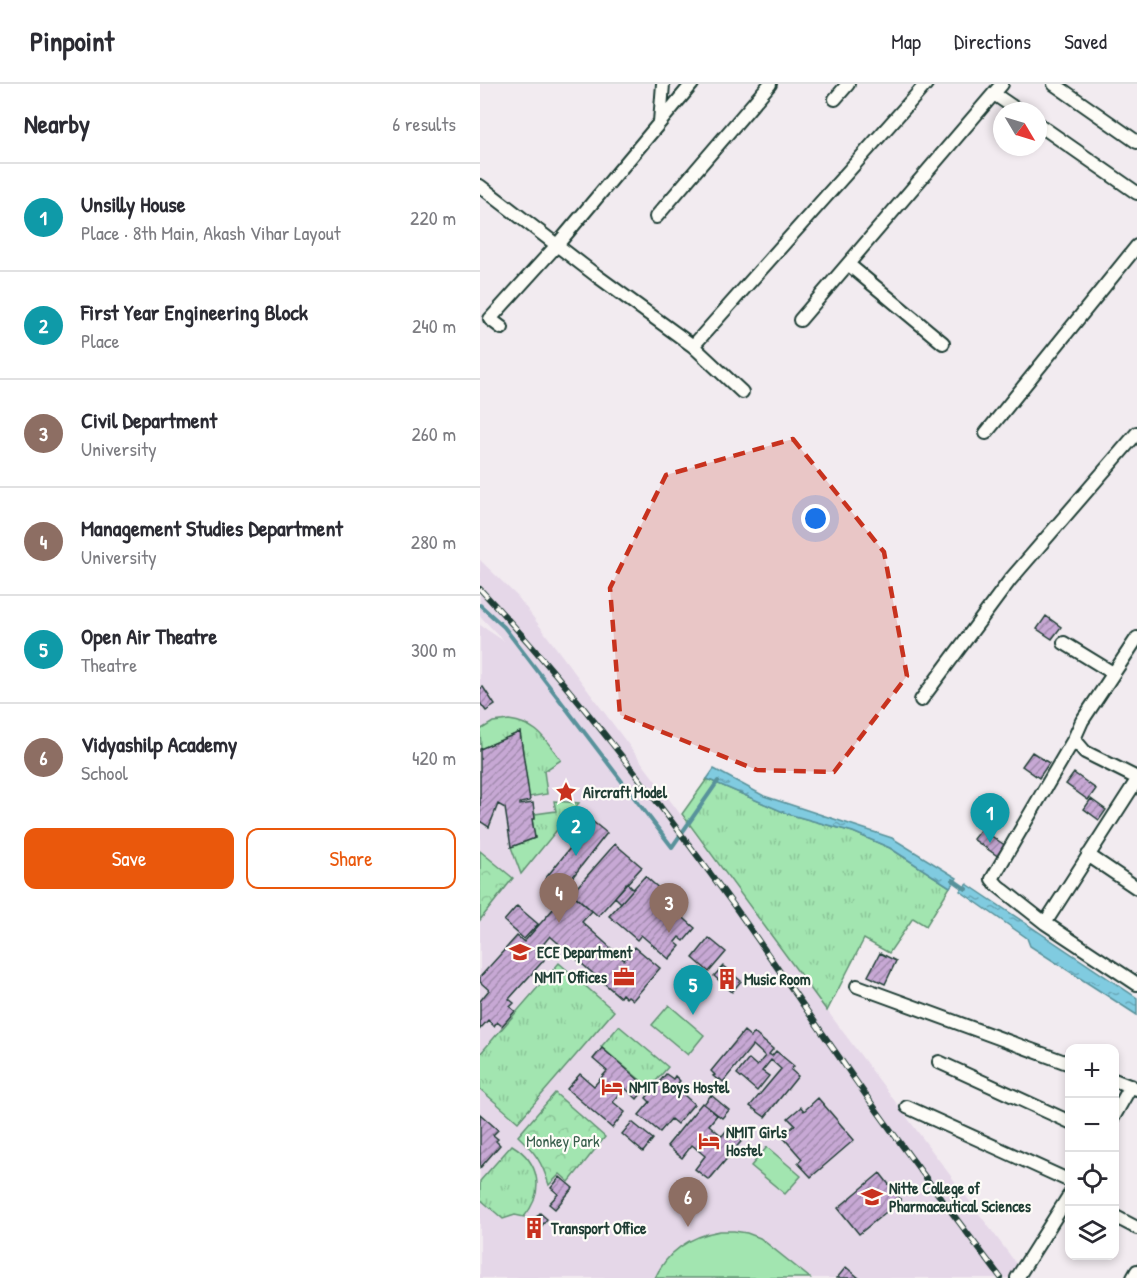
<!DOCTYPE html>
<meta charset="utf-8">
<style>
:root{--surface:#fff;--page:#f2f2f3;--text:#2b2b33;--muted:#7c7c81;--line:#e1e1e2;--accent:#ea580c}
body{margin:0;font-family:"Patrick Hand",sans-serif;background:var(--page);color:var(--text)}
.controls{position:absolute;right:18px;bottom:18px;display:grid;overflow:hidden;border-radius:12px;box-shadow:0 3px 9px #0003}
.controls button{width:54px;height:54px;display:grid;place-items:center;padding:0;border:0;border-bottom:2px solid var(--line);background:var(--surface);color:var(--text);font:30px sans-serif}
.compass{position:absolute;left:513px;top:18px;width:54px;height:54px;border-radius:50%;background:var(--surface);box-shadow:0 3px 9px #0003;rotate:128deg}
.you{position:absolute;left:336px;top:435px;width:21px;height:21px;margin:-15px;border:4px solid #fff;border-radius:50%;background:#1a73e8;box-shadow:0 0 0 9px #1a73e833}
.badge{display:grid;place-items:center;width:39px;height:39px;border-radius:50%;background:var(--accent);color:#fff;font-size:20px;font-weight:700}
.pin{position:absolute;translate:-50% -50px;filter:drop-shadow(0 2px 3px #0008)}
.pin::after{content:'';position:absolute;top:32px;width:21px;height:18px;background:inherit;clip-path:polygon(0 0,100% 0,50% 100%)}
.list{margin:0;padding:0;list-style:none}
h2{display:flex;justify-content:space-between;align-items:center;height:78px;margin:0;padding:0 24px;font-size:26px}
h2 small{font-size:20px;font-weight:400;color:var(--muted)}
.list li{display:grid;grid-template-columns:39px 1fr auto;gap:18px;align-items:center;box-sizing:border-box;height:108px;padding:0 24px;border-top:2px solid var(--line)}
.list b{display:block;font-size:22px;white-space:nowrap}
.list p{margin:0;font-size:20px;white-space:nowrap;color:var(--muted)}
.list em{font-size:20px;font-style:normal;color:var(--muted)}
.actions{display:flex;gap:12px;padding:18px 24px}
.actions a{flex:1;padding:14px 0;border:2px solid var(--accent);border-radius:12px;text-align:center;font-size:21px;color:var(--accent)}
.actions .main{background:var(--accent);color:#fff}
.icon{flex:none;width:33px;height:33px;fill:none;stroke:currentColor;stroke-width:2;stroke-linecap:round;stroke-linejoin:round}
.map{position:relative;flex:none;width:657px;height:1194px;overflow:hidden}
header{display:flex;align-items:center;gap:36px;box-sizing:border-box;height:84px;padding:0 30px;background:var(--surface);border-bottom:2px solid var(--line)}
header strong{font-size:28px}
nav{display:flex;gap:33px;margin-inline-start:auto;font-size:21px}
main{display:flex}
aside{flex:1;background:var(--surface)}
.map>svg:first-child{display:block}
.built{fill:#e5d7e8}
.grass{fill:url(#grass-tufts);stroke:#609172;stroke-width:1.5}
.forest{fill:url(#forest-crowns);stroke:#609172;stroke-width:1.5}
.pitch{fill:#a2e5b0;stroke:#609172;stroke-width:1.5}
.water{fill:url(#water-ripples);stroke:#59929b;stroke-width:1.5}
.lines{fill:none;stroke-linecap:round;stroke-linejoin:round}
.stream{stroke:#59929b;stroke-width:4}
.building{fill:url(#building-hatch);stroke:#1f3d34;stroke-width:1.5}
.minor-casing{stroke:#1f3d34;stroke-width:16}
.minor{stroke:#fdfcf7;stroke-width:12}
.rail-casing{stroke:#1f3d34;stroke-width:6}
.rail{stroke:#fdfcf7;stroke-width:4;stroke-dasharray:11;stroke-linecap:butt}
.marked{fill:#c8321e;fill-opacity:0.2;stroke:#c8321e;stroke-width:4.5;stroke-dasharray:12 8;stroke-linejoin:round}
.labels{text-anchor:middle;dominant-baseline:central;stroke-width:4.5;stroke-linejoin:round;paint-order:stroke}
.poi-label{font-size:16px;font-weight:bold;fill:#1f3d34;stroke:#fdfcf7;text-anchor:start}
.park-label{font-size:16px;fill:#395f4d;stroke:#fdfcf7}
</style>
<header>
<strong>Pinpoint</strong>
<nav><a>Map</a><a>Directions</a><a>Saved</a></nav>
</header>
<main>
<aside>
<h2>Nearby<small>6 results</small></h2>
<ul class="list">
<li><span class="badge" style="background:#0f9aa8">1</span><div><b>Unsilly House</b><p>Place · 8th Main, Akash Vihar Layout</p></div><em>220 m</em></li>
<li><span class="badge" style="background:#0f9aa8">2</span><div><b>First Year Engineering Block</b><p>Place</p></div><em>240 m</em></li>
<li><span class="badge" style="background:#8d6e63">3</span><div><b>Civil Department</b><p>University</p></div><em>260 m</em></li>
<li><span class="badge" style="background:#8d6e63">4</span><div><b>Management Studies Department</b><p>University</p></div><em>280 m</em></li>
<li><span class="badge" style="background:#0f9aa8">5</span><div><b>Open Air Theatre</b><p>Theatre</p></div><em>300 m</em></li>
<li><span class="badge" style="background:#8d6e63">6</span><div><b>Vidyashilp Academy</b><p>School</p></div><em>420 m</em></li>
</ul>
<div class="actions"><a class="main">Save</a><a>Share</a></div>
</aside>
<div class="map">
<svg width="657" height="1194" viewBox="0 0 657 1194">
<defs>
<pattern id="grass-tufts" width="24" height="20" patternUnits="userSpaceOnUse" patternTransform="scale(1.5)"><rect width="24" height="20" fill="#a2e5b0"/><path d="M3 7l-1-3M5 7V3M7 7l1-3M15 17l-1-3M17 17v-4M19 17l1-3" fill="none" stroke="#8bc598"/></pattern>
<pattern id="forest-crowns" width="20" height="18" patternUnits="userSpaceOnUse" patternTransform="scale(1.5)"><rect width="20" height="18" fill="#a2e5b0"/><path d="M2 6a3 3 0 1 1 6 0M12 15a3 3 0 1 1 6 0" fill="none" stroke="#8bc598"/></pattern>
<pattern id="water-ripples" width="26" height="14" patternUnits="userSpaceOnUse" patternTransform="scale(1.5)"><rect width="26" height="14" fill="#80cbe0"/><path d="M2 4q2-2 4 0t4 0M15 11q2-2 4 0t4 0" fill="none" stroke="#68a6b6"/></pattern>
<pattern id="building-hatch" width="6" height="6" patternUnits="userSpaceOnUse" patternTransform="scale(1.5)"><rect width="6" height="6" fill="#c7a8d4"/><path d="M-1 1l2-2M0 6l6-6M5 7l2-2" fill="none" stroke="#a18aad"/></pattern>
</defs>
<rect width="100%" height="100%" fill="#f2ebf0"/>
<filter id="ink" filterUnits="userSpaceOnUse"><feTurbulence type="fractalNoise" baseFrequency=".0167" numOctaves="2"/><feDisplacementMap in="SourceGraphic" scale="12" xChannelSelector="R" yChannelSelector="G"/><feConvolveMatrix kernelMatrix="1 2 1 2 8 2 1 2 1" color-interpolation-filters="sRGB"/></filter>
<g filter="url(#ink)">
<path class="built" d="M0 476 38 513 547 1194H0V541L24 557 0 532Z"/>
<path class="grass" d="M29 636C58 640 64 654 81 676L64 687 67 710 49 713 40 648 1 665 0 646 13 638Z
M227 695 308 730 373 748 410 764 470 803 446 842 433 834 409 869 384 855 347 927 202 730Z
M74 717 99 719 41 790 31 763 55 754 52 735 55 734V730L76 727Z
M79 879 134 927 38 1038 0 1005V970Z
M139 942 188 983 170 1004 121 963Z
M32 1061C60 1078 65 1108 44 1133L35 1131 23 1135 0 1115V1097Z"/>
<path class="forest" d="M0 767 33 794 0 836Z
M75 1009 125 1053 89 1098 80 1090 69 1101C62 1078 55 1068 38 1052Z"/>
<path class="pitch" d="M189 921 224 951 208 971 172 941Z
M287 1063 321 1092 305 1110 271 1082Z
M240 1147H254L267 1149 280 1154 330 1194H175C188 1166 211 1152 240 1147Z"/>
<path class="water" d="M234 685 284 712 412 754 477 794 470 803 410 764 373 748 308 730 227 695Z
M487 800 657 914V931L550 862 547 854 480 807Z"/>
<g class="lines">
<path class="stream" d="M0 521 24 543 192 763 238 697
M473 796 486 805"/>
</g>
<path class="building" d="M566 532 581 543 572 555 557 545Z
M3 603 15 621 6 627 0 619V605Z
M40 648 50 717 40 719V721L53 719 55 735H52L55 754 31 763 25 724 18 720 9 743 0 737V665Z
M552 668 569 679 559 694 542 682Z
M594 689 616 705 608 716 586 700Z
M611 715 626 726 619 736 604 725Z
M112 737 127 749 81 808 65 795Z
M501 745 526 762 519 773 493 755Z
M135 760 162 783 118 832 92 809Z
M165 792 192 816 188 820 215 844 204 857 199 853 195 858 200 862 189 875 161 851 157 856 129 832Z
M147 799 153 805 141 819 135 813Z
M89 807 112 827 102 838 144 876 155 863 180 884 153 916 148 912 146 914 142 910 140 913 70 852 56 869 64 876 29 915 34 919 30 923 35 927 22 942 17 938 14 942 8 936 0 945V917L9 906 0 898V893L37 852 44 858Z
M37 822 58 840 44 855 24 837Z
M229 854 246 868 229 888 213 874Z
M400 869 416 877 405 900 388 892Z
M243 882 261 897 252 908 234 892Z
M264 947 271 953 274 949 293 965 289 970 292 972 296 967 314 982 311 986 318 992 285 1033 270 1022 301 985 291 976 282 987 289 992 277 1007 257 990 269 975 277 982 285 972 273 961 243 998 240 995 238 996 233 992 235 991 231 987Z
M122 964 167 1003 157 1015 145 1004 133 1018 145 1028 132 1044 87 1005 100 990 114 1002 127 987 113 975Z
M186 990 193 995 195 992 200 997 196 1001 206 1009 204 1011 214 1020 197 1040 191 1035 180 1048 159 1031 170 1018 166 1014Z
M231 1011 249 1026 242 1034 224 1020Z
M338 1014 374 1056 331 1093 318 1079 322 1075 302 1052 315 1041 308 1034 321 1023 324 1027Z
M222 1019 237 1031 229 1041 242 1052 250 1042 264 1054 229 1096 215 1085 225 1072 212 1061 202 1074 187 1062Z
M0 1030 18 1046 13 1051 18 1055 16 1057 20 1061 0 1084Z
M152 1038 173 1055 163 1068 142 1050Z
M400 1089 421 1116 379 1150 358 1124Z
M80 1093 93 1104 75 1125 69 1120 78 1110 71 1104Z
M60 1129 67 1135 61 1143 53 1137Z
M366 1183 379 1194H357Z"/>
<g class="lines">
<defs>
<path id="minor" d="M574 0 657 58
M514 10 539 27
M355 15 368 0
M180 38 183 0
M558 40 657 109
M0 102 117 192 213 262 262 308
M176 133 290 0
M368 180 463 259
M320 236 522 0
M22 244 10 235 77 161 212 0
M213 262 446 0
M506 349 657 162
M657 554 602 637 594 655 512 795 518 802 565 839 657 900
M584 559 633 589
M441 616 530 496 657 349
M594 655 605 668 657 694
M608 771 657 804
M565 839 657 696
M377 902 590 980
M459 978 590 1038
M634 996 657 1005
M427 1023 590 1097
M634 1032 651 1002
M634 1132 657 1144
M537 1194 590 1110
M653 1194 657 1187"/>
</defs>
<use href="#minor" class="minor-casing"/>
<use href="#minor" class="minor"/>
<defs>
<path id="rail" d="M0 505C92 603 173 711 252 819 304 892 353 966 405 1038 443 1091 482 1142 521 1194"/>
</defs>
<use href="#rail" class="rail-casing"/>
<use href="#rail" class="rail"/>
</g>
</g>
<path class="marked" d="M313 355 404 468 427 592 354 688 277 686 140 631 130 504 186 391Z"/>
<defs>
<symbol id="sight-bare" viewBox="-9 -9 18 18"><path d="M0-6L1.8-2.2L6-1.7L2.9 1.2L3.7 5.4L0 3.3L-3.7 5.4L-2.9 1.2L-6-1.7L-1.8-2.2Z" fill="#c8321e" stroke="#fdfcf7" stroke-width="2.5" paint-order="stroke"/></symbol>
<symbol id="university-bare" viewBox="-9 -9 18 18"><path d="M0-5L7-2L0 1L-7-2ZM-4 1L0 2.5L4 1V4Q0 6-4 4Z" fill="#c8321e" stroke="#fdfcf7" stroke-width="2.5" paint-order="stroke"/></symbol>
<symbol id="office-bare" viewBox="-9 -9 18 18"><path d="M-6-3h4V-5.5h4V-3h4V5H-6ZM-1-4.5V-3h2v-1.5ZM-6 0V1H6V0Z" fill="#c8321e" stroke="#fdfcf7" stroke-width="2.5" paint-order="stroke"/></symbol>
<symbol id="building-bare" viewBox="-9 -9 18 18"><path d="M-4-6H4V6H1V3H-1V6H-4ZM-2.5-4.3h1.7v1.8h-1.7ZM.8-4.3h1.7v1.8H.8ZM-2.5-1h1.7V.8h-1.7ZM.8-1h1.7V.8H.8Z" fill="#c8321e" stroke="#fdfcf7" stroke-width="2.5" paint-order="stroke"/></symbol>
<symbol id="hotel-bare" viewBox="-9 -9 18 18"><path d="M-6-4.5h1.5V1H6V5H4.5V3h-9V5H-6ZM-4 0a1.8 1.8 0 1 1 3.6 0ZM.5 0V-2.5h3Q6-2.5 6 0Z" fill="#c8321e" stroke="#fdfcf7" stroke-width="2.5" paint-order="stroke"/></symbol>
</defs>
<g fill-rule="evenodd">
<use href="#sight-bare" x="71" y="693" width="30" height="30"/>
<use href="#university-bare" x="25" y="853" width="30" height="30"/>
<use href="#office-bare" x="129" y="878" width="30" height="30"/>
<use href="#building-bare" x="232" y="880" width="30" height="30"/>
<use href="#hotel-bare" x="117" y="988" width="30" height="30"/>
<use href="#hotel-bare" x="214" y="1042" width="30" height="30"/>
<use href="#university-bare" x="377" y="1098" width="30" height="30"/>
<use href="#building-bare" x="39" y="1129" width="30" height="30"/>
</g>
<g class="labels">
<g class="poi-label">
<text x="103" y="708">Aircraft Model</text>
<text x="57" y="868">ECE Department</text>
<text x="127" y="893" text-anchor="end">NMIT Offices</text>
<text x="264" y="895">Music Room</text>
<text x="149" y="1003">NMIT Boys Hostel</text>
<text x="246" y="1048">NMIT Girls<tspan x="246" dy="18">Hostel</tspan></text>
<text x="409" y="1104">Nitte College of<tspan x="409" dy="18">Pharmaceutical Sciences</tspan></text>
<text x="71" y="1144">Transport Office</text>
</g>
<g class="park-label">
<text x="83" y="1057">Monkey Park</text>
</g>
</g>
</svg>
<div class="controls">
<button>+</button>
<button>−</button>
<button><svg class="icon" aria-label="locate" viewBox="0 0 24 24"><circle cx="12" cy="12" r="6"/><path d="M12 2v4M12 18v4M2 12h4M18 12h4"/></svg></button>
<button><svg class="icon" aria-label="layers" viewBox="0 0 24 24"><path d="M12 4l9 5-9 5-9-5zM3 14l9 5 9-5"/></svg></button>
</div>
<svg class="compass" viewBox="-18 -18 36 36"><path d="M0-13l5 13h-10z" fill="#e53935"/><path d="M0 13l5-13h-10z" fill="#7c7c81"/></svg>
<div class="you"></div>
<div class="pin badge" style="left:510px;top:759px;background:#0f9aa8">1</div>
<div class="pin badge" style="left:96px;top:772px;background:#0f9aa8">2</div>
<div class="pin badge" style="left:189px;top:849px;background:#8d6e63">3</div>
<div class="pin badge" style="left:79px;top:839px;background:#8d6e63">4</div>
<div class="pin badge" style="left:213px;top:931px;background:#0f9aa8">5</div>
<div class="pin badge" style="left:208px;top:1143px;background:#8d6e63">6</div>
</div>
</main>
